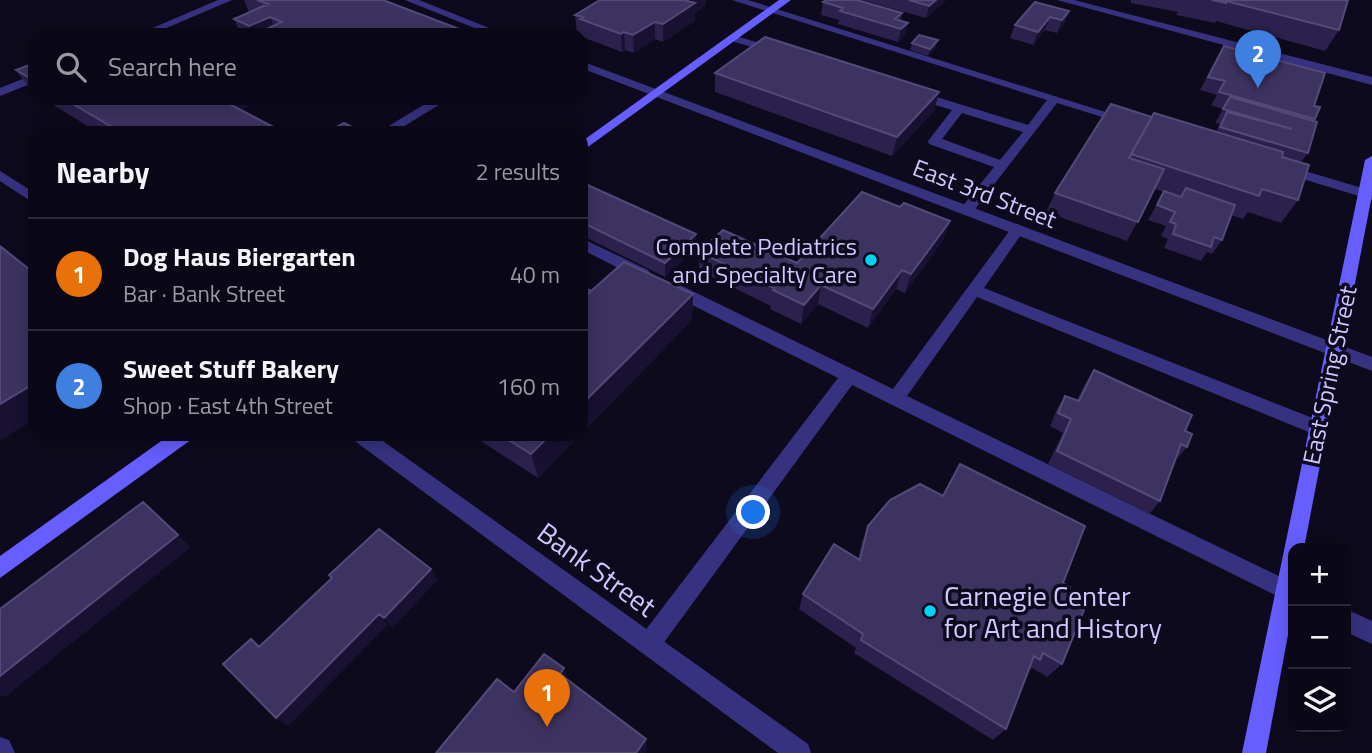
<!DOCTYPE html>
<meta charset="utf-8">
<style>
:root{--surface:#0a0816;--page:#181623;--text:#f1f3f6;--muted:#999aa1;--line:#2a2935;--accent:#ea580c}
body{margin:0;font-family:"Titillium Web",sans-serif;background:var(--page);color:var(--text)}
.controls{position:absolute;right:21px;bottom:21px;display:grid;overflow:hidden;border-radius:14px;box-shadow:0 4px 18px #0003}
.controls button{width:63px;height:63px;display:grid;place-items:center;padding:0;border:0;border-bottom:2px solid var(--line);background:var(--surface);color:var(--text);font:35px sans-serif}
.you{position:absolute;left:754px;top:513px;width:24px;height:24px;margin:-18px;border:5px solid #fff;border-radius:50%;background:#1a73e8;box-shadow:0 0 0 10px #1a73e833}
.badge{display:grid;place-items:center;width:46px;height:46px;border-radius:50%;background:var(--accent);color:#fff;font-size:23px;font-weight:700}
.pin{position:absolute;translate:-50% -58px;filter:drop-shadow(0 2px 4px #0008)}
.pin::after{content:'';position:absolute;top:37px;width:24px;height:21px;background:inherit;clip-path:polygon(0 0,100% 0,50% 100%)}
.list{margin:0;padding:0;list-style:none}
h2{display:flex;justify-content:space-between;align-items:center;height:91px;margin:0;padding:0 28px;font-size:30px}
h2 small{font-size:23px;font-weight:400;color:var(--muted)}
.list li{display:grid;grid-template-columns:46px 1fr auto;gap:21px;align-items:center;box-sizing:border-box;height:112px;padding:0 28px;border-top:2px solid var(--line)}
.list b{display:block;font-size:26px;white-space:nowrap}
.list p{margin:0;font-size:23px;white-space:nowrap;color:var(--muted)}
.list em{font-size:23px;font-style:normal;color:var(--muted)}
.icon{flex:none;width:38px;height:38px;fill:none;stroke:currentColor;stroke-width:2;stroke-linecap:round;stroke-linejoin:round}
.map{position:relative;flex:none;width:1372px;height:753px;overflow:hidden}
.search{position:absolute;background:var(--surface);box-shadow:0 4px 18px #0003;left:28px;top:28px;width:560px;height:77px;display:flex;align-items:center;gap:18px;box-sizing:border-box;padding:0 24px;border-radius:21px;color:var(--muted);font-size:26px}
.panel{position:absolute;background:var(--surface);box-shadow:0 4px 18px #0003;left:28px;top:126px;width:560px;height:315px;border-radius:21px}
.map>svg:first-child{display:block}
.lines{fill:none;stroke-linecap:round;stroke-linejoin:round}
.lane{fill:#37327f;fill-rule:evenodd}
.street{fill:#37327f;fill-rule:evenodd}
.secondary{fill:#665eff;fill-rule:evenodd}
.wall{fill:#2b214c}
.shaded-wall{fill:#181131}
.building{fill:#3d3360;stroke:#544a79;stroke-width:2}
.poi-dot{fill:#00d4f2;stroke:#0e0a1d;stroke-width:2.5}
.labels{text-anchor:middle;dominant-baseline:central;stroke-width:7;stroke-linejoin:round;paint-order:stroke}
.street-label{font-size:24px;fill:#cfc7ff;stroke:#0e0a1d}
.poi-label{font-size:24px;fill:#cfc7ff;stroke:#0e0a1d;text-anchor:end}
.near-street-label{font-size:28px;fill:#cfc7ff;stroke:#0e0a1d}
.near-poi-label{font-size:28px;fill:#cfc7ff;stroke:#0e0a1d;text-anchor:start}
</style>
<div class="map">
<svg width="1372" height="753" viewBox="0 0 1372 753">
<rect width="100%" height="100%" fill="#0e0a1d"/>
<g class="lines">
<path class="lane" d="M732 0H748L1134 121 1128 125 1057 103 972 213H962V207L994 167 929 144 928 141 952 110 912 98V92H920L1028 125 1047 100ZM962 113 1023 132 1000 160 942 139Z
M732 35 780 49 782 51 776 54 728 40V36Z
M435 98H450L398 130 400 133H384L382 130Z
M1285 165 1372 191V200L1280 172 1278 169Z
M1018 224 1025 229 984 288 1325 423 1327 428 1325 433 1318 435 1311 433 977 297 907 396 1293 583V604L852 385 657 652 649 655 641 652 638 644 641 636 838 378 666 292 664 288 666 284H678L893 389 1013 226Z
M581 238 648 270 651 274 648 278H638L581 249Z
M1346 609 1372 621V644L1346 632Z
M0 737 9 740 15 753H0Z"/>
<path class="street" d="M218 0H232L150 35H136Z
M405 0H419L507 35H492Z
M1057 0H1074L1372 77V85Z
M581 61 1372 357V371L581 68Z
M35 74V82L0 96V88Z
M0 171 35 193V204L0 181Z
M350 434H373L808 744 811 753H778L352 439Z"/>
<path class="secondary" d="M779 0H791L581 152V142Z
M1372 156V195L1304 548H1293V608L1266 753H1242L1365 160Z
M171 434H194L192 439 0 578V556Z"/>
</g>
<path class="wall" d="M244 0H383L468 35H241L234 19 249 12Z
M600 0H706L705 6 695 13V21L663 42 655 39 634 53 625 50 622 52 582 37 581 34 577 32 575 15Z
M862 0H946L926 18Z
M1129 0H1348L1339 30 1325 51 1216 21 1215 23 1176 15 1178 12 1131 3V0Z
M823 2 902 13 900 21 905 36 898 42 838 24 839 20 821 15Z
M1069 11 1064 24 1057 33 1045 30 1033 45 1010 38 1015 25Z
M912 43 936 47 928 56 910 50Z
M1224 46 1314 106 1315 119 1308 153 1301 162 1298 200 1281 223 1248 212 1243 219 1231 215 1222 240 1212 254 1207 252 1201 261 1164 248 1168 239 1161 236 1166 226 1148 220 1164 192 1155 189 1127 241 1046 212 1055 193 1152 117 1216 132 1220 124 1215 123 1223 109 1211 105 1217 95 1200 90Z
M35 63V94L32 92 16 70Z
M715 73 939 92 934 111 892 156 715 92Z
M42 98H265L241 110 285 133H99Z
M581 182 696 248 665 277 581 235Z
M900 207 950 221 943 240 905 293 896 289 868 328 818 304 801 324 770 309 771 306 699 271V252L797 263Z
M591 291 693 294 692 320 538 478 470 434H581Z
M1094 370 1185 431 1187 447 1176 460 1160 501 1149 514 1048 464 1063 433 1050 426 1057 409 1065 396 1077 400 1085 384Z
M868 526 1063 583 1073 604 1062 664 1047 677 1032 668 1027 673 1006 729 993 740 854 653 856 648 799 609 803 594 858 559 862 542Z"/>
<path class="shaded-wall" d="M688 0H706L705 6 695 13V21L663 42V24Z
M936 0H946L926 18 929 6Z
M1069 11 1064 24 1057 33 1062 20Z
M270 17 278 35H253L249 26Z
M1050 17 1045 30 1033 45 1038 32Z
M655 22V39L634 53 633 35Z
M908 23 905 36 898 42 901 29Z
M624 32 625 50 622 52 621 34Z
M938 40 936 47 928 56 930 49Z
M939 92 934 111 892 156 897 137Z
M215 98H265L226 118Z
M950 221 943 240 905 293 911 274Z
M696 234V248L665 277V263Z
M902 270 896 289 868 328 873 309Z
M821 285 818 304 801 324 804 305Z
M693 294 692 320 538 478 531 454 551 434H581V405Z
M35 383V419L0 441V404Z
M143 502 191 547 5 697 0 695V676Z
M431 569 438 580 392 628 384 618Z
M379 614 388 625 288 726 276 718Z
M564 668 569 681 560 674Z
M646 739 647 750 645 753H636Z"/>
<path class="building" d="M257 0H383L467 32 462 35H253L282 22 270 17 249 26 234 19 268 4Z
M600 0H688L687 1 695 3 663 24 655 22 633 35 624 32 621 34 580 19 583 17 575 15Z
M826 0H857L902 13 895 19 908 23 901 29 840 11 843 8 823 2Z
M909 0H936L929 6Z
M1212 0H1348L1339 30 1226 1V3Z
M1035 2 1069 11 1062 20 1050 17 1038 32 1015 25Z
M919 35 938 40 930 49 912 43Z
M765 37 939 92 897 137 715 73Z
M1224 46 1325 73 1314 106 1320 107 1315 119 1219 92 1225 81 1208 77Z
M35 63V81L16 70Z
M1230 97 1317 122 1308 153 1220 127 1227 112 1292 129 1223 109Z
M63 98H218L285 133H122Z
M1111 104 1152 117 1129 158 1164 169 1138 222 1055 193Z
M1154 113 1283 152 1282 157 1309 165 1298 200 1262 189 1259 196 1131 154Z
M344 123 364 133H326Z
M581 182 696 234 665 263 581 222Z
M1186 188 1235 205 1222 240 1214 237 1211 247 1173 234 1176 224 1170 222 1175 212 1157 205 1164 191 1181 197Z
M862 192 900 207 904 203 950 221 911 274 902 270 873 309 821 285 804 305 773 290 774 288 699 252 723 230 797 263Z
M0 246 35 274V383L0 404Z
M624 262 693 294 581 405V300Z
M581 286 591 291 581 300Z
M1094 370 1192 415 1185 431 1192 434 1187 447 1181 444 1160 501 1057 451 1071 419 1058 413 1065 396 1079 401Z
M499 434H551L531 454Z
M960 464 1085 526 1063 583 1070 587 1068 593 1076 598 1073 604 1084 610 1062 664 1043 653 1040 660 1034 656 1006 729 861 640 863 634 803 594 834 544 860 560 868 526 890 500 920 484 943 496Z
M143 502 178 535 0 676V609Z
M379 529 431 569 384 618 379 614 276 718 223 664 251 639 259 647 332 578 329 575Z
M544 654 564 668 560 674 646 739 636 753H436L497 679 514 692Z"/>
<g class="poi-dot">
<circle cx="871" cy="260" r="7"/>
<circle cx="930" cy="611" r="7"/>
</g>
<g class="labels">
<g class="street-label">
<text transform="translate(985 193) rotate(21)">East 3rd Street</text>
<text transform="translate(1329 375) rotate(-78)">East Spring Street</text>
</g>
<g class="poi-label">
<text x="857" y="246">Complete Pediatrics<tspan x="857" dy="28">and Specialty Care</tspan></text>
</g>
<g class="near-street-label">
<text transform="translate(597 569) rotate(36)">Bank Street</text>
</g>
<g class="near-poi-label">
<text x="944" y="595">Carnegie Center<tspan x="944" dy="32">for Art and History</tspan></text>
</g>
</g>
</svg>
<div class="controls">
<button>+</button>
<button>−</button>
<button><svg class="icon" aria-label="layers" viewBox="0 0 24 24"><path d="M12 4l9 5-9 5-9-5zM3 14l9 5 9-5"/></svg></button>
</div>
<div class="you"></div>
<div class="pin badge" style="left:547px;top:727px;background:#e8710a">1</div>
<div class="pin badge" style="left:1258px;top:88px;background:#3f7fe0">2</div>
<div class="search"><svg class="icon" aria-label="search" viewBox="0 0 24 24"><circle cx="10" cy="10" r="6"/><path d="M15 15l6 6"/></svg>Search here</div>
<section class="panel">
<h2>Nearby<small>2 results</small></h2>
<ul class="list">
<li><span class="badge" style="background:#e8710a">1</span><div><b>Dog Haus Biergarten</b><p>Bar · Bank Street</p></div><em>40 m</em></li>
<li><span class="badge" style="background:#3f7fe0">2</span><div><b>Sweet Stuff Bakery</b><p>Shop · East 4th Street</p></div><em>160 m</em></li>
</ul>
</section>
</div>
